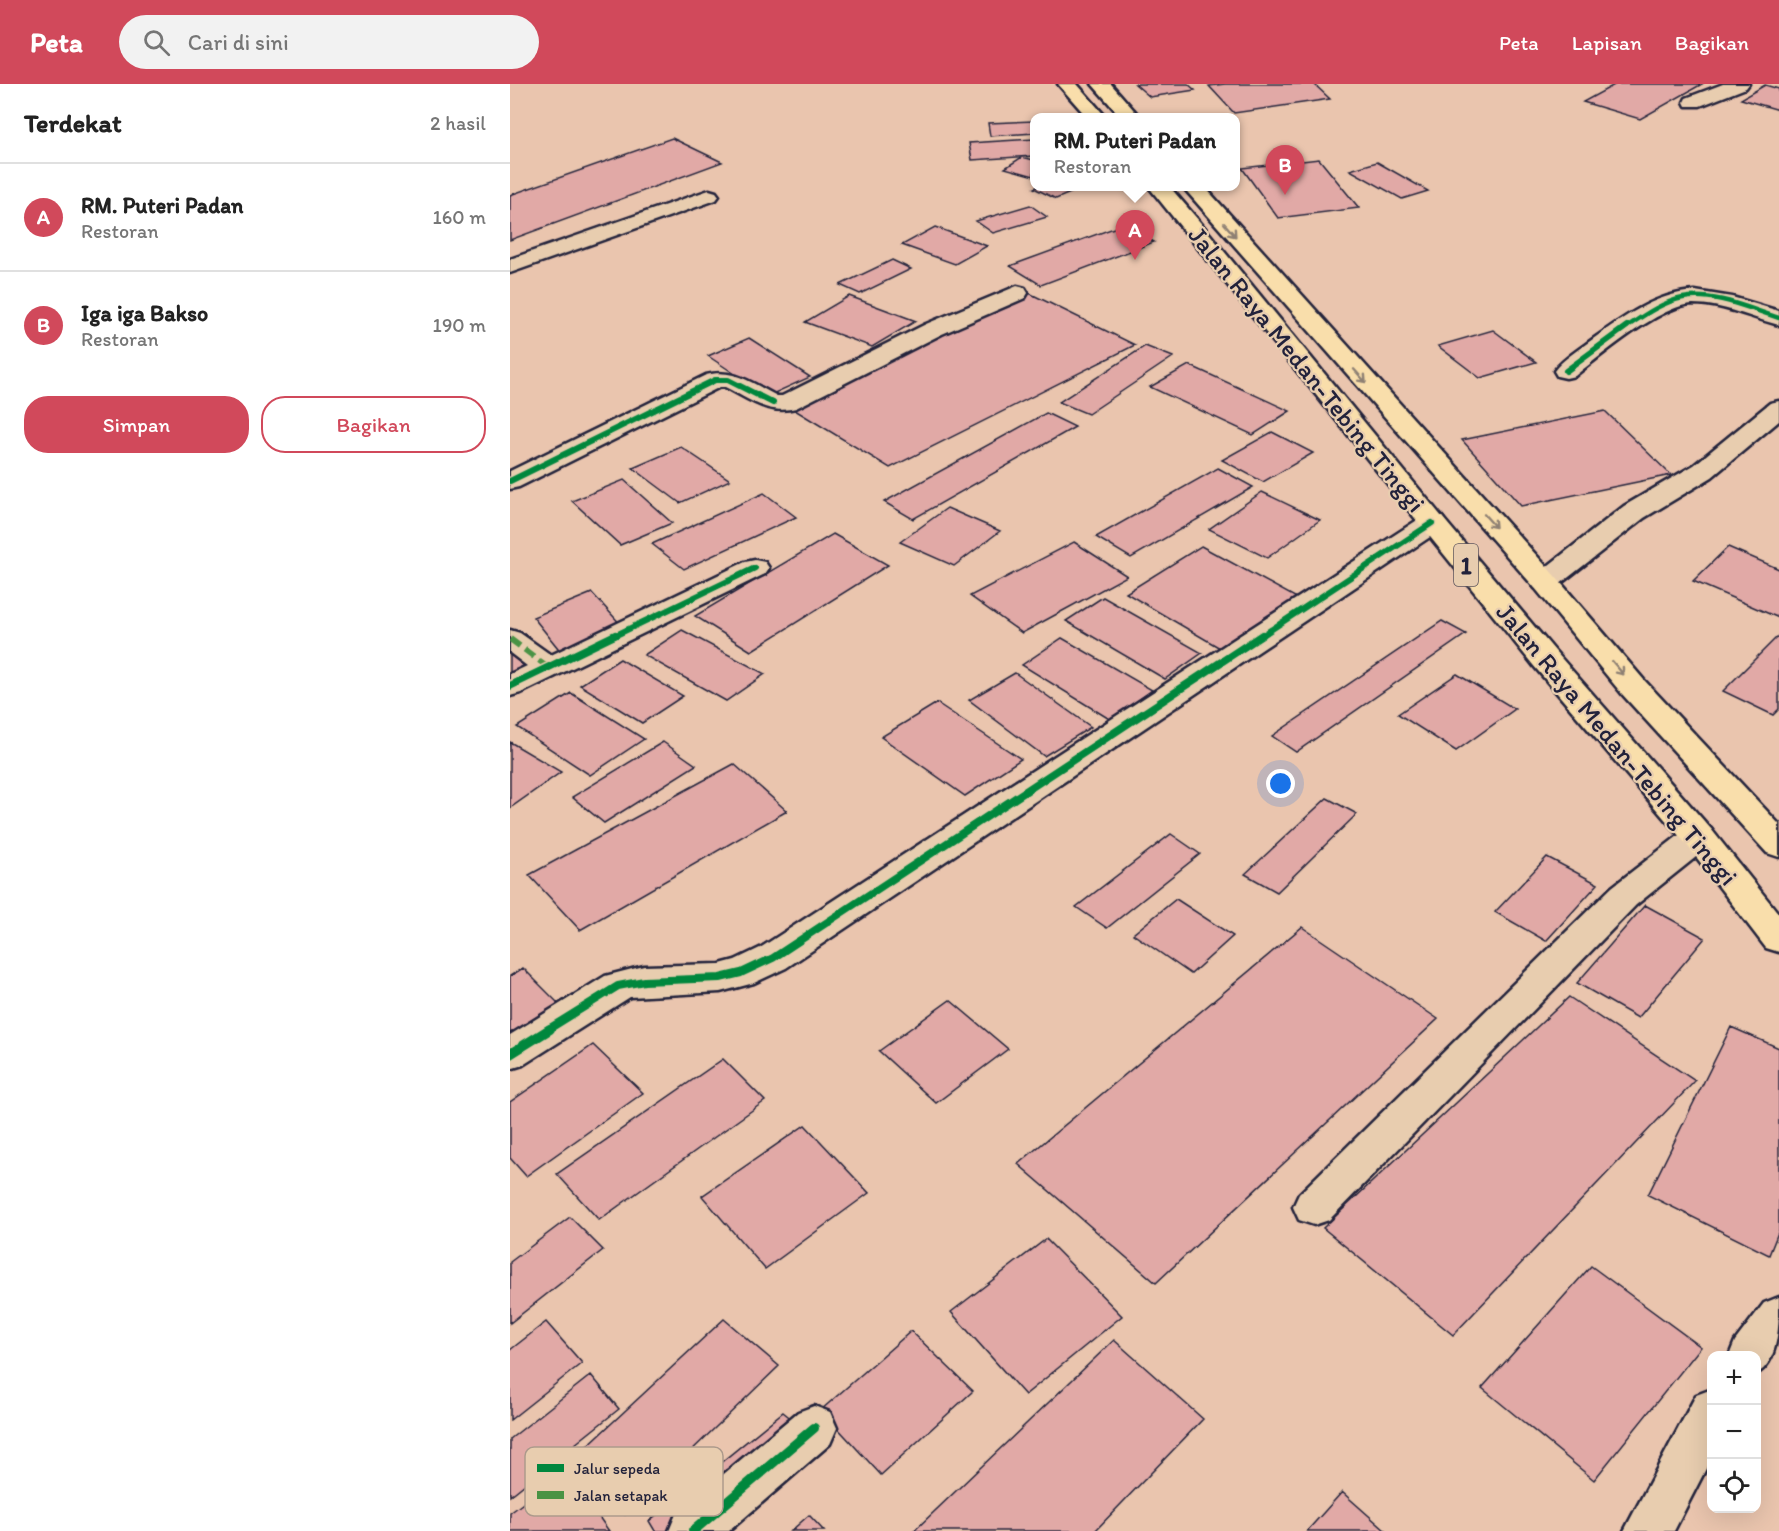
<!DOCTYPE html>
<html lang="id">
<meta charset="utf-8">
<style>
:root{--surface:#fff;--page:#f2f2f2;--text:#222;--muted:#767676;--line:#e0e0e0;--accent:#d1495b}
body{margin:0;font-family:Itim,sans-serif;background:var(--page);color:var(--text)}
.controls{position:absolute;right:18px;bottom:18px;display:grid;overflow:hidden;border-radius:12px;box-shadow:0 6px 24px #0002}
.controls button{width:54px;height:54px;display:grid;place-items:center;padding:0;border:0;border-bottom:2px solid var(--line);background:var(--surface);color:var(--text);font:30px sans-serif}
.you{position:absolute;left:771px;top:700px;width:21px;height:21px;margin:-15px;border:4px solid #fff;border-radius:50%;background:#1a73e8;box-shadow:0 0 0 9px #1a73e833}
.badge{display:grid;place-items:center;width:39px;height:39px;border-radius:50%;background:var(--accent);color:#fff;font-size:20px;font-weight:700}
.pin{position:absolute;translate:-50% -50px;filter:drop-shadow(0 2px 3px #0008)}
.pin::after{content:'';position:absolute;top:32px;width:21px;height:18px;background:inherit;clip-path:polygon(0 0,100% 0,50% 100%)}
.popup{position:absolute;left:520px;top:29px;width:210px;height:78px;box-sizing:border-box;display:grid;place-content:center;border-radius:12px;background:var(--surface);filter:drop-shadow(0 2px 4px #0005);font-size:20px;white-space:nowrap;color:var(--muted)}
.popup b{font-size:22px;color:var(--text)}
.popup::after{content:'';position:absolute;left:50%;top:100%;margin-left:-12px;border:12px solid transparent;border-top-color:var(--surface)}
.list{margin:0;padding:0;list-style:none}
h2{display:flex;justify-content:space-between;align-items:center;height:78px;margin:0;padding:0 24px;font-size:26px}
h2 small{font-size:20px;font-weight:400;color:var(--muted)}
.list li{display:grid;grid-template-columns:39px 1fr auto;gap:18px;align-items:center;box-sizing:border-box;height:108px;padding:0 24px;border-top:2px solid var(--line)}
.list b{display:block;font-size:22px;white-space:nowrap}
.list p{margin:0;font-size:20px;white-space:nowrap;color:var(--muted)}
.list em{font-size:20px;font-style:normal;color:var(--muted)}
.actions{display:flex;gap:12px;padding:18px 24px}
.actions a{flex:1;padding:14px 0;border:2px solid var(--accent);border-radius:24px;text-align:center;font-size:21px;color:var(--accent)}
.actions .main{background:var(--accent);color:#fff}
.icon{flex:none;width:33px;height:33px;fill:none;stroke:currentColor;stroke-width:2;stroke-linecap:round;stroke-linejoin:round}
.map{position:relative;flex:none;width:1269px;height:1447px;overflow:hidden}
header{display:flex;align-items:center;gap:36px;box-sizing:border-box;height:84px;padding:0 30px;background:var(--accent);color:#fff}
header strong{font-size:28px}
nav{display:flex;gap:33px;margin-inline-start:auto;font-size:21px}
.search{width:420px;height:54px;background:var(--page);display:flex;align-items:center;gap:15px;box-sizing:border-box;padding:0 21px;border-radius:33px;color:var(--muted);font-size:22px}
main{display:flex}
aside{flex:1;background:var(--surface)}
.map>svg:first-child{display:block}
.building{fill:#e1a9a6;stroke:#22223b;stroke-width:1.5}
.lines{fill:none;stroke-linecap:round;stroke-linejoin:round}
.minor-casing{stroke:#22223b;stroke-width:5}
.highway-casing{stroke:#22223b;stroke-width:5}
.minor{fill:#e8cdaf;fill-rule:evenodd}
.highway{fill:#f9deab;fill-rule:evenodd}
.quiet{stroke:#4a9344;stroke-width:6;stroke-dasharray:12 6;stroke-linecap:butt}
.cycleway-far3-casing{stroke:#e8cdaf;stroke-width:7}
.cycleway-far2-casing{stroke:#e8cdaf;stroke-width:9}
.cycleway-far1-casing{stroke:#e8cdaf;stroke-width:11}
.cycleway-casing{stroke:#e8cdaf;stroke-width:14}
.cycleway-far3{stroke:#00873e;stroke-width:4.5}
.cycleway-far2{stroke:#00873e;stroke-width:6}
.cycleway-far1{stroke:#00873e;stroke-width:8}
.cycleway{stroke:#00873e;stroke-width:10}
.oneway{stroke:#8e8073}
.labels{text-anchor:middle;dominant-baseline:central;stroke-width:4.5;stroke-linejoin:round;paint-order:stroke}
.shield{fill:#e8cdaf;stroke:#5d555e;stroke-width:1.5}
.shield-label{font-size:24px;font-weight:bold;fill:#22223b}
.street-label{font-size:26px;fill:#22223b;stroke:#e8cdaf}
.key{fill:#e8cdaf;stroke:#ad9a8c;stroke-width:1.5}
.key-label{font-size:16px;fill:#22223b}
</style>
<header>
<strong>Peta</strong>
<div class="search"><svg class="icon" aria-label="search" viewBox="0 0 24 24"><circle cx="10" cy="10" r="6"/><path d="M15 15l6 6"/></svg>Cari di sini</div>
<nav><a>Peta</a><a>Lapisan</a><a>Bagikan</a></nav>
</header>
<main>
<aside>
<h2>Terdekat<small>2 hasil</small></h2>
<ul class="list">
<li><span class="badge">A</span><div><b>RM. Puteri Padan</b><p>Restoran</p></div><em>160 m</em></li>
<li><span class="badge">B</span><div><b>Iga iga Bakso</b><p>Restoran</p></div><em>190 m</em></li>
</ul>
<div class="actions"><a class="main">Simpan</a><a>Bagikan</a></div>
</aside>
<div class="map">
<svg width="1269" height="1447" viewBox="0 0 1269 1447">
<rect width="100%" height="100%" fill="#eac5ae"/>
<filter id="ink" filterUnits="userSpaceOnUse"><feTurbulence type="fractalNoise" baseFrequency=".0167" numOctaves="2"/><feDisplacementMap in="SourceGraphic" scale="12" xChannelSelector="R" yChannelSelector="G"/><feConvolveMatrix kernelMatrix="1 2 1 2 8 2 1 2 1" color-interpolation-filters="sRGB"/></filter>
<g filter="url(#ink)">
<path class="building" d="M625 0H678L685 6 640 13Z
M715 0H804L820 15 724 29 699 2Z
M1106 0H1192L1130 35 1073 18Z
M1255 1 1269 5V26L1231 15Z
M524 37V49L480 52 478 39Z
M162 54 212 78 0 156V111Z
M524 55V72L462 76 459 59Z
M512 73 524 76V92L495 84Z
M809 75 849 124 768 134 732 84Z
M867 78 918 107 892 115 840 86Z
M529 102H577L546 115 524 104Z
M520 121 537 133 483 149 466 137Z
M612 141 644 158 531 201 500 182Z
M425 143 477 162 445 180 392 161Z
M382 176 401 185 350 210 330 201Z
M519 209 625 261 380 384 275 320Z
M339 212 406 237 362 263 295 238Z
M983 246 1026 278 970 294 928 262Z
M239 254 300 293 258 312 198 272Z
M635 262 663 273 578 330 549 318Z
M679 281 780 327 743 351 640 303Z
M1095 327 1161 391 1011 422 952 356Z
M536 329 565 343 403 435 374 418Z
M762 348 803 369 753 398 712 376Z
M171 363 220 396 170 419 123 384Z
M708 384 743 403 621 474 586 453Z
M114 396 162 439 110 461 62 417Z
M752 408 810 436 757 474 699 445Z
M254 409 286 433 174 485 142 460Z
M437 424 490 447 444 482 390 458Z
M323 450 378 481 241 567 185 532Z
M564 458 617 492 512 549 460 512Z
M691 462 796 519 722 571 616 509Z
M1218 463 1269 485V534L1183 497Z
M82 509 114 544 52 569 23 533Z
M593 513 692 569 655 595 556 537Z
M932 537 956 550 786 668 762 652Z
M172 546 255 590 216 617 134 571Z
M1269 551V625L1263 631 1213 607Z
M552 554 642 606 601 636 512 581Z
M0 565 24 585 0 597Z
M110 575 173 612 132 639 70 601Z
M505 589 581 643 534 672 459 616Z
M947 590 1005 625 946 667 888 630Z
M61 609 134 655 80 691 7 643Z
M427 619 511 675 455 712 371 653Z
M0 658 51 688 0 724Z
M153 658 186 681 94 739 62 713Z
M224 680 277 727 70 846 19 791Z
M817 714 847 730 767 808 735 790Z
M661 750 690 770 597 844 566 823Z
M1037 773 1088 800 1036 857 985 828Z
M666 815 723 852 681 890 623 850Z
M1135 821 1195 854 1128 934 1067 899Z
M792 843 928 935 646 1199 508 1080Z
M13 884 51 922 0 955V892Z
M1059 913 1185 997 943 1251 813 1144Z
M440 916 498 965 426 1019 369 967Z
M1221 943 1269 964V1146L1259 1171 1138 1111Z
M83 961 133 1009 16 1092 0 1074V1018Z
M213 975 255 1017 89 1136 47 1090Z
M295 1041 359 1109 255 1185 192 1112Z
M60 1133 93 1166 0 1239V1178Z
M536 1155 612 1232 515 1311 441 1228Z
M1081 1182 1191 1263 1084 1396 972 1304Z
M214 1235 269 1282 115 1431 61 1377Z
M36 1238 72 1279 0 1336V1266Z
M401 1247 463 1307 371 1391 311 1326Z
M604 1256 693 1335 585 1447H404Z
M81 1291 109 1325 0 1412V1355Z
M273 1328 288 1340 159 1447H145L139 1437Z
M56 1387 99 1447H0V1429Z
M832 1408 876 1447H797Z
M299 1431 314 1447H281Z"/>
<g class="lines">
<defs>
<path id="minor" d="M1213 0H1239L1236 4 1190 22H1176L1174 18 1176 14Z
M199 106 206 108 209 112 206 116 0 189V175Z
M507 202 515 204 518 209 515 214 432 250 286 324C258 331 239 315 215 303H210L9 403 0 405V387L196 291C224 284 243 300 267 312H272L416 240Z
M1185 207 1222 213 1269 227V241C1241 234 1213 220 1183 220 1151 221 1090 272 1065 292L1056 294 1047 292 1044 287C1052 276 1065 268 1076 260 1108 237 1144 209 1185 207Z
M1269 317V337L1202 393 1134 434 1045 504 1035 507 1025 504 1021 498 1025 492 1114 422 1184 381 1260 319Z
M922 431 932 433 936 439 932 445 276 884 244 899 210 908 120 913 13 981 0 985V951L95 892 134 882 210 880 225 876 250 864 912 433Z
M245 476 255 478 259 484 255 490 11 609 0 612V590L17 582 0 569V546L10 549 41 571 235 478Z
M1189 741 1201 745 1206 753 1201 761 1126 821 819 1136 804 1141 789 1136 783 1123 789 1110 1102 803 1177 745Z
M1269 1213C1269 1240 1269 1279 1246 1290V1272H1219L1225 1257 1254 1219Z
M1202 1305V1373L1164 1447H1114L1186 1311Z
M304 1322 320 1328 327 1344 320 1360 219 1447H159L166 1430 288 1328Z"/>
<path id="highway" d="M548 0H567L596 33H577Z
M582 0H601L630 33H611Z
M638 102H659L690 138 932 433 1045 567 1201 745 1269 830V868L1256 864 1177 761 1023 581Z
M672 102H694L1045 492 1134 596 1269 740V773L1257 769 1112 610 1025 504Z"/>
</defs>
<use href="#minor" class="minor-casing"/>
<use href="#highway" class="highway-casing"/>
<use href="#minor" class="minor"/>
<use href="#highway" class="highway"/>
<path class="quiet" d="M0 555 38 583"/>
<defs>
<path id="cycleway-far3" d="M1115 244C1133 232 1152 218 1173 214 1204 208 1240 225 1269 234"/>
<path id="cycleway-far2" d="M1056 287 1117 242
M0 397 205 296H218L263 319
M102 553 245 484
M750 553 922 439"/>
<path id="cycleway-far1" d="M0 602 105 551
M37 946 108 902 134 897 210 894 231 889 263 874 752 551"/>
<path id="cycleway" d="M0 970 40 945
M183 1447 304 1344"/>
</defs>
<use href="#cycleway-far3" class="cycleway-far3-casing"/>
<use href="#cycleway-far2" class="cycleway-far2-casing"/>
<use href="#cycleway-far1" class="cycleway-far1-casing"/>
<use href="#cycleway" class="cycleway-casing"/>
<use href="#cycleway-far3" class="cycleway-far3"/>
<use href="#cycleway-far2" class="cycleway-far2"/>
<use href="#cycleway-far1" class="cycleway-far1"/>
<use href="#cycleway" class="cycleway"/>
</g>
<defs><path id="oneway-shaft" d="M-6 0H5M1.5-3L5.5 0L1.5 3" fill="none" stroke-width="1.6" stroke-linecap="round" stroke-linejoin="round" transform="scale(1.5)"/></defs>
<g class="oneway">
<use href="#oneway-shaft" transform="translate(720 146) rotate(49)"/>
<use href="#oneway-shaft" transform="translate(850 292) rotate(48)"/>
<use href="#oneway-shaft" transform="translate(980 437) rotate(48)"/>
<use href="#oneway-shaft" transform="translate(1108 584) rotate(50)"/>
</g>
</g>
<g class="labels">
<rect class="shield" x="944" y="460" width="24" height="42" rx="4.5"/>
<g class="shield-label">
<text x="956" y="481">1</text>
</g>
<g class="street-label">
<text transform="translate(797 285) rotate(51)">Jalan Raya Medan-Tebing Tinggi</text>
<text transform="translate(1107 660) rotate(50)">Jalan Raya Medan-Tebing Tinggi</text>
</g>
</g>
<rect x="15" y="1363" width="198" height="69" rx="9" class="key"/>
<rect x="27" y="1380" width="27" height="8" fill="#00873e"/>
<rect x="27" y="1407" width="27" height="8" fill="#4a9344"/>
<g class="key-label">
<text x="64" y="1390">Jalur sepeda</text>
<text x="64" y="1417">Jalan setapak</text>
</g>
</svg>
<div class="controls">
<button>+</button>
<button>−</button>
<button><svg class="icon" aria-label="locate" viewBox="0 0 24 24"><circle cx="12" cy="12" r="6"/><path d="M12 2v4M12 18v4M2 12h4M18 12h4"/></svg></button>
</div>
<div class="you"></div>
<div class="pin badge" style="left:625px;top:176px">A</div>
<div class="popup"><b>RM. Puteri Padan</b>Restoran</div>
<div class="pin badge" style="left:775px;top:111px">B</div>
</div>
</main>
